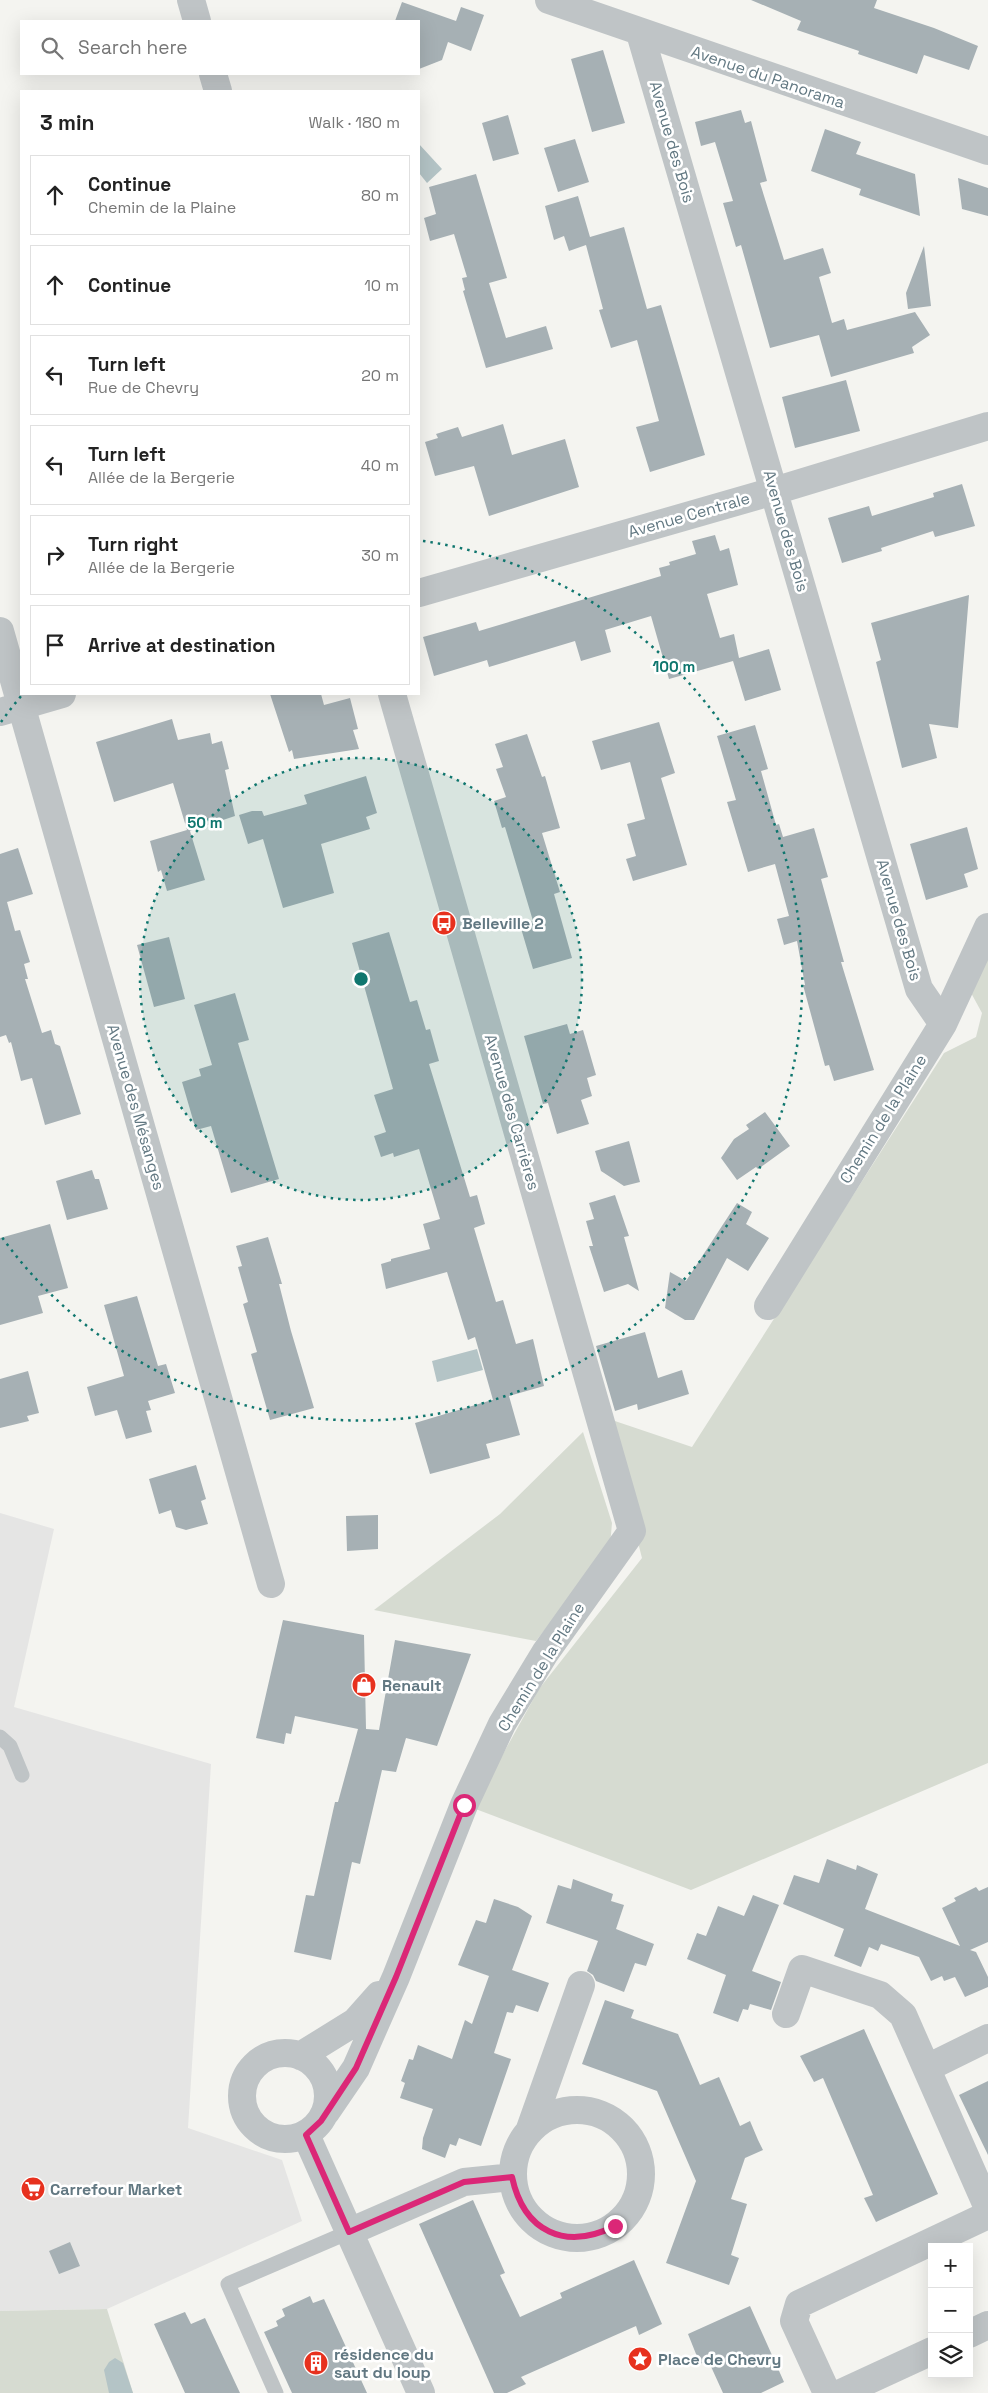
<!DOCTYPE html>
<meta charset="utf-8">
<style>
:root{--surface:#fff;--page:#f2f2f2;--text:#222;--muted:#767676;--line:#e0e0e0}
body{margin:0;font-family:"Space Grotesk",sans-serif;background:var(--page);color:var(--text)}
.controls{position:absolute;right:15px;bottom:15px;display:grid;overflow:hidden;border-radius:0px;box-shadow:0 5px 20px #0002}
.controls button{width:45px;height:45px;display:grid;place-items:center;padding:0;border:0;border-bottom:1px solid var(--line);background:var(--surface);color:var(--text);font:25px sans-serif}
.stop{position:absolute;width:15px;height:15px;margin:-11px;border:4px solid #db2777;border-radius:50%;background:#fff}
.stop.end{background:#db2777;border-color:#fff;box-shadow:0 1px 5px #0008}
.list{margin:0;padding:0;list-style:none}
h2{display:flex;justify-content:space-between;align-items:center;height:65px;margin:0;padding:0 20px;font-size:21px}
h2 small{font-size:16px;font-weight:400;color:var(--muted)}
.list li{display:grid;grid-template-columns:32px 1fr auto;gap:15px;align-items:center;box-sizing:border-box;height:80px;margin:0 10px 10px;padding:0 10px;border:1px solid var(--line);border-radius:0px}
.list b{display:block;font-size:19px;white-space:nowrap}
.list p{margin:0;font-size:16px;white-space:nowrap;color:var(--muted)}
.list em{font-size:16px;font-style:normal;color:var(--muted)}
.icon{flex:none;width:28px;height:28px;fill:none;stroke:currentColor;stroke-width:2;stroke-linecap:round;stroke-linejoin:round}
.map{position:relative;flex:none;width:988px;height:2393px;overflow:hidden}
.search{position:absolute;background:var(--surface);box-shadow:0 5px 20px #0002;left:20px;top:20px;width:400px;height:55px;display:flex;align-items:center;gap:12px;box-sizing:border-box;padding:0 18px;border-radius:0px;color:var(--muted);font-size:19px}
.panel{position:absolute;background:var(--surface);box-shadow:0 5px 20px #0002;left:20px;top:90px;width:400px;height:605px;border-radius:0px}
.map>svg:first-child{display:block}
.built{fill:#e5e5e4}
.green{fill:#d6dbd1}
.water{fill:#b4c4c6}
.building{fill:#a6b0b4}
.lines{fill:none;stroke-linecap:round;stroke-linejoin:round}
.lane{stroke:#bfc4c6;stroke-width:15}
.street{stroke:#bfc4c6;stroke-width:28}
.route{stroke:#db2777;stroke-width:6}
.ring{fill:none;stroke:#0f766e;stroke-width:2.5;stroke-dasharray:2.5 5}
.labels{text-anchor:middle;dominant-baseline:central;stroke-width:5;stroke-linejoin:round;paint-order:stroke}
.street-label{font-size:16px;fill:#627882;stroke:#fff}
.poi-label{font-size:16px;font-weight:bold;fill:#627882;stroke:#fff;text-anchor:start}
.centre{fill:#0f766e;stroke:#fff;stroke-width:2.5}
.ring-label{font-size:15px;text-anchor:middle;font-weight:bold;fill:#0f766e;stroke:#fff;stroke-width:5;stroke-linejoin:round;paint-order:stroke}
</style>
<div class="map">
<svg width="988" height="2393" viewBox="0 0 988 2393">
<rect width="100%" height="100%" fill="#f4f4f0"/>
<path class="built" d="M0 1513 54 1529 14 1707 211 1764 188 2128 282 2160 302 2221 107 2309 0 2311Z"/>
<path class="green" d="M988 949V1763L691 1890 473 1808 539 1689 642 1558 606 1418 692 1447 944 1053 976 1037 982 1013 970 991Z
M583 1432 612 1523 610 1546 536 1641 374 1610 500 1514Z
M107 2309 133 2393H0V2311Z"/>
<path class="water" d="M419 144 442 169 427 183 419 173Z
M477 1349 483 1370 437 1382 432 1361Z
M115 2358 123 2363 133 2393H109L104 2370 109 2362Z"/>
<path class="building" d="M751 0H877L874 8 934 28 978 46 969 70 924 55 917 74 858 54 859 51 797 30 801 21Z
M402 2 456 21 461 7 484 15 471 51 448 42 442 60 419 69V21H395Z
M603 50 625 123 592 132 571 59Z
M741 110 745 123 751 121 767 181 760 183 784 260 823 248 831 273 819 277 832 323 844 319 847 330 915 312 930 335 912 347 914 353 831 377 819 335 770 348 741 245 736 247 723 203 733 201 715 142 701 146 695 122Z
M508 115 519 154 493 161 482 123Z
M825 129 861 142 856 154 915 174 920 216 859 195 861 189 811 171Z
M575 139 589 182 558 192 544 148Z
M476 174 507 278 489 283 506 338 546 326 553 349 486 368 463 291 465 290 462 278 467 277 454 234 430 241 424 218 436 214 429 187Z
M958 178 988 188V216L962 209Z
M578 196 590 237 624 227 647 309 661 305 705 455 650 472 636 427 659 421 637 340 611 348 599 310 603 309 586 245 569 251 564 236 554 240 545 206Z
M924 246 931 306 908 309 906 293Z
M846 380 860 431 795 448 782 397Z
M503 424 512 455 565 439 579 487 489 516 474 466 435 476 425 442 438 438 436 434 458 427 462 437Z
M962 484 975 526 935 537 933 531 881 548 882 551 842 563 828 518 869 506 872 516 934 497 933 493Z
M715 535 720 551 729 548 738 585 707 594 720 638 734 634 739 658 769 649 781 690 745 701 733 661 669 679 651 616 605 630 611 652 581 661 575 641 489 667 487 660 434 676 423 637 476 622 479 631 661 576 659 568 670 565 669 562 696 554 692 541Z
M969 595 958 728 929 724 937 758 902 768 876 662 881 660 871 623Z
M270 694H321L324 705 350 698 358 729 353 730 359 749 294 759 292 750 289 752Z
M172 719 178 740 210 733 212 744 222 741 229 769 225 770 235 816 190 831 205 880 167 891 161 870 158 872 150 841 187 830 173 783 114 802 96 742Z
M659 722 675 773 661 778 687 865 633 881 626 859 636 856 627 824 645 819 630 762 601 770 592 741Z
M755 725 768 769 761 771 776 825 779 824 783 837 814 828 828 877 821 879 844 962H841L874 1070 834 1081 829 1065 825 1066 803 985H805L797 941 784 945 777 919 789 916 775 864 748 872 727 802 736 800 717 736Z
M527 734 542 777 545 776 560 828 542 833 560 892 554 894 572 958 533 969 520 925 533 921 505 827 502 828 494 801 506 797 496 769 503 767 495 744Z
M366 776 377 813 366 817 370 829 321 844 334 893 283 908 263 839 248 844 239 815 252 811H262L264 816 307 804 304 795Z
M967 827 978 869 964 874 968 887 926 900 910 844Z
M18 848 33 894 7 902 15 931 20 930 30 962 24 964 28 979H25L42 1033 51 1030 55 1044 60 1046 81 1114 45 1125 32 1078 21 1081 11 1042 9 1043 6 1035 0 1037V854Z
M389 932 410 1002 417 1000 426 1030 430 1029 439 1061 429 1064 470 1197 477 1195 485 1224 474 1228 496 1302 503 1300 516 1344 533 1339 544 1386 509 1396 520 1435 486 1444 490 1458 430 1474 415 1423 502 1397 493 1400 475 1337 468 1340 447 1272 386 1289 381 1264 391 1261V1259L430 1249 423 1224 440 1219 419 1149 394 1157 393 1153 381 1157 374 1136 386 1132 374 1095 393 1089 352 943Z
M169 937 185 999 154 1007 137 945Z
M235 993 249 1040 238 1043 279 1179 231 1193 211 1126 196 1130 182 1082 201 1076 199 1069 212 1065 194 1005Z
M567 1024 570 1034 583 1030 596 1075 587 1078 592 1096 581 1100 589 1124 557 1134 548 1103 543 1104 524 1036Z
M765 1112 790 1146 758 1169 756 1167 737 1180 721 1158 734 1139 749 1129 746 1125Z
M629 1141 640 1182 624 1186 601 1171 595 1151Z
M92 1170 95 1179H99L108 1209 67 1220 56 1181Z
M615 1195 629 1236 624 1237 639 1291 628 1284 604 1292 589 1246H593L586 1221 594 1219 589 1203Z
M737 1203 752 1212 746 1224 769 1238 748 1271 727 1258 694 1320H685L665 1308 670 1272 686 1281Z
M50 1224 68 1288 38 1296 43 1313 0 1325V1238Z
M268 1237 282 1284H279L291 1331 314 1408 270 1420 251 1354 257 1352 243 1304 248 1302 238 1267 242 1266 236 1246Z
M137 1296 158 1366 166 1364 175 1393 148 1401 151 1410 146 1411 152 1432 126 1439 117 1410 95 1416 87 1387 124 1376 104 1305Z
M645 1332 658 1378 682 1370 689 1394 638 1410 637 1404 615 1411 596 1346Z
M28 1371 39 1413 27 1416 29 1421 0 1428V1379Z
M196 1465 206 1499 201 1501 208 1524 186 1530 176 1527 171 1510 159 1514 149 1479Z
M378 1515V1549L347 1551 346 1516Z
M283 1620 364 1635 366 1729 379 1730 395 1640 471 1654 437 1746 406 1738 396 1772 382 1770 360 1864 352 1862 331 1960 294 1952 306 1895 314 1896 335 1802H338L358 1729 295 1716 291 1734 286 1733 284 1744 256 1738Z
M827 1859 856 1870 857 1865 878 1874 865 1909 960 1946 942 1908 956 1901 954 1898 976 1887 979 1891 988 1887V1942L970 1950 976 1952 988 1977V1987L965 1997 955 1977 944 1981 942 1976 931 1981 919 1957 881 1944 878 1951 869 1947 861 1967 834 1956 844 1929 783 1904 794 1875 819 1883Z
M573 1879 613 1894 611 1901 624 1905 616 1929 654 1944 646 1966 635 1963 624 1992 596 1981 593 1975 587 1971 598 1941 546 1923 558 1885 571 1889Z
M753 1895 779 1905 752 1971 781 1982 771 2010 750 2004 748 2010 743 2009 738 2022 713 2013 726 1975 687 1959 697 1933 706 1936 718 1906 744 1916Z
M494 1899 518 1907 532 1916 512 1970 549 1983 538 2012 516 2005 513 2013 507 2012 494 2053 511 2059 481 2146 459 2138 456 2146 450 2144 445 2158 422 2149 423 2138 433 2109 400 2098 405 2083 401 2081 409 2059 413 2060 418 2045 452 2059 465 2020 472 2024 489 1976 458 1965 476 1920 486 1923Z
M605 2000 634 2010 631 2018 678 2034 700 2085 719 2077 740 2126 750 2121 758 2140 763 2150 745 2158 731 2199 747 2204 731 2255 739 2258 729 2285 666 2263 696 2181 657 2091 582 2064Z
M864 2029 938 2194 876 2222 864 2198 873 2195 823 2078 814 2082 800 2056Z
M988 2081V2155L959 2095Z
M473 2200 505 2273 500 2275 520 2317 562 2298 560 2293 634 2260 662 2324 639 2335 636 2326 521 2377 526 2384 507 2393H494L419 2224Z
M70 2242 80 2266 59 2274 49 2251Z
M310 2296 313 2303 324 2299 367 2393H292L264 2332 278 2326 276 2321 285 2316 282 2309Z
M750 2306 784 2382 761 2393H723L708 2360 700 2364 688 2334Z
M185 2312 191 2324 205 2318 240 2393H185L154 2324Z"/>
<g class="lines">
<path class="lane" d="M0 1737 10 1746 22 1775
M276 2393 228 2284 349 2232"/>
<path class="street" d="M191 0 197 21
M549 0 988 151
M640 33 919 989 943 1024
M213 74 218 91
M419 593 774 491 988 426
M0 631 271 1584
M0 712 62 694
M768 1306 943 1024 988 927
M786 2014 802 1969 880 1995 903 2015 988 2208
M242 2096a43 43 0 1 1 86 0a43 43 0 1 1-86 0Z
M300 2056 355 2022 379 1995
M927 2068 988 2038
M513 2174a64 64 0 1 1 128 0a64 64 0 1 1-128 0Z
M326 2112 356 2068 396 1977 464 1805 502 1724 545 1653 632 1531 392 694
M530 2129 581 1985
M306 2135 421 2393
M349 2232 464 2182 512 2177
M969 2334 988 2325
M827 2393 794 2321 799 2304 988 2215
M841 2393 932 2351"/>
</g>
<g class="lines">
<path class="route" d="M464 1805 396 1977 356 2068 321 2121 306 2135 349 2232 464 2182 512 2177C524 2232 565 2251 615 2226"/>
</g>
<circle cx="361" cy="979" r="221" fill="#0f766e" fill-opacity=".12"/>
<g class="ring">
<circle cx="361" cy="979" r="221"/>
<path d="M1 722A442 442 0 0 1 22 695M423 541A442 442 0 1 1 1 1236"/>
</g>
<defs>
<symbol id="bus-disc" viewBox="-11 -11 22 22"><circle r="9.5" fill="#e7311e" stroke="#fff"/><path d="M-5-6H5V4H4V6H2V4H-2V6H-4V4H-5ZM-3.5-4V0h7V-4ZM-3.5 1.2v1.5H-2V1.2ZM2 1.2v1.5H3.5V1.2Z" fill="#fff"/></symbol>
<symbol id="shop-disc" viewBox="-11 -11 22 22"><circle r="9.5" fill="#e7311e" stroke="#fff"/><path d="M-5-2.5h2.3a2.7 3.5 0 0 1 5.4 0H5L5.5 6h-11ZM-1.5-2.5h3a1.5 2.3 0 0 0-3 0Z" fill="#fff"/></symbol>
<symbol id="supermarket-disc" viewBox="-11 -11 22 22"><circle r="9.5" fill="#e7311e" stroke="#fff"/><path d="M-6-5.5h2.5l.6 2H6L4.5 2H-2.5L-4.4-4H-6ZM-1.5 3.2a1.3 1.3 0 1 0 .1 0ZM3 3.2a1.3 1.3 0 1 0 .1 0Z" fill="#fff"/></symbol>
<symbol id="sight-disc" viewBox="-11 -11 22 22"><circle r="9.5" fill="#e7311e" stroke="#fff"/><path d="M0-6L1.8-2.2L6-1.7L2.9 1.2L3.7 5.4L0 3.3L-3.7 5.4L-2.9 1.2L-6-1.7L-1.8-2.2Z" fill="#fff"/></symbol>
<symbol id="building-disc" viewBox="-11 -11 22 22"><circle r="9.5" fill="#e7311e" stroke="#fff"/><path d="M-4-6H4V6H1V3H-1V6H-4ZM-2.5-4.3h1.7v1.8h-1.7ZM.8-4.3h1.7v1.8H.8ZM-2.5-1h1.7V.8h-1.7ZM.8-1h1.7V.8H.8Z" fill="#fff"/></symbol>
</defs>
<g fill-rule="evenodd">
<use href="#bus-disc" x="430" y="909" width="28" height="28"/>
<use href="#shop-disc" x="350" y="1671" width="28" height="28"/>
<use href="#supermarket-disc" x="19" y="2175" width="28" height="28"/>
<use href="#sight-disc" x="626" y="2345" width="28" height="28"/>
<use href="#building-disc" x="302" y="2349" width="28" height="28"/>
</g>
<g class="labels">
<g class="street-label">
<text transform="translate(768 77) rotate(19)">Avenue du Panorama</text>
<text transform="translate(672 142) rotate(74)">Avenue des Bois</text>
<text transform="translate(689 515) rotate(-16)">Avenue Centrale</text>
<text transform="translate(786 531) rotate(74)">Avenue des Bois</text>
<text transform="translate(899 920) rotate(74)">Avenue des Bois</text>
<text transform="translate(136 1107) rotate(74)">Avenue des Mésanges</text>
<text transform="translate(512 1112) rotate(74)">Avenue des Carrières</text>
<text transform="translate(883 1119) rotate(-58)">Chemin de la Plaine</text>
<text transform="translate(541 1667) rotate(-58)">Chemin de la Plaine</text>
</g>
<g class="poi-label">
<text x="462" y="923">Belleville 2</text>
<text x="382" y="1685">Renault</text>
<text x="50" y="2189">Carrefour Market</text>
<text x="334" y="2354">résidence du<tspan x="334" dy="18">saut du loup</tspan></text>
<text x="658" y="2359">Place de Chevry</text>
</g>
</g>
<circle cx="361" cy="979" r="8" class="centre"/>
<g class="ring-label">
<text x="674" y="672">100 m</text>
<text x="205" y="828">50 m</text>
</g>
</svg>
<div class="controls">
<button>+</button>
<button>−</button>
<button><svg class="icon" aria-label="layers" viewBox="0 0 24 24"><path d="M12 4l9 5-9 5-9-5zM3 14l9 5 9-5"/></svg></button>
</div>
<div class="stop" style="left:464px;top:1805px"></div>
<div class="stop end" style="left:615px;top:2226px"></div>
<div class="search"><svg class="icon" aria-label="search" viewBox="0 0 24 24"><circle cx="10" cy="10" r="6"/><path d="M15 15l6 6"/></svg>Search here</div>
<section class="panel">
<h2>3 min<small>Walk · 180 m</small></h2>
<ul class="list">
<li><svg class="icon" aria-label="ahead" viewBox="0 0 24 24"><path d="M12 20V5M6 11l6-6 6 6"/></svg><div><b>Continue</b><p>Chemin de la Plaine</p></div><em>80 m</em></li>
<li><svg class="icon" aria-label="ahead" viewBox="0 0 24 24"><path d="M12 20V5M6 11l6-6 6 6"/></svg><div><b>Continue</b></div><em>10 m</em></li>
<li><svg class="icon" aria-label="left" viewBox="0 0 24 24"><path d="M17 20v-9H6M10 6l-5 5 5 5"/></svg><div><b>Turn left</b><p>Rue de Chevry</p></div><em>20 m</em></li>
<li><svg class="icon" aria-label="left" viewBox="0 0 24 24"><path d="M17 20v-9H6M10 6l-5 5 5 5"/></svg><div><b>Turn left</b><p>Allée de la Bergerie</p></div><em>40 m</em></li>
<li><svg class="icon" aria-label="right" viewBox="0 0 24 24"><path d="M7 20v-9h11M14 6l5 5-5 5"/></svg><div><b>Turn right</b><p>Allée de la Bergerie</p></div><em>30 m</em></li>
<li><svg class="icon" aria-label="arrive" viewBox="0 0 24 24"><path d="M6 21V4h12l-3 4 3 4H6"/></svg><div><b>Arrive at destination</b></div></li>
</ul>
</section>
</div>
